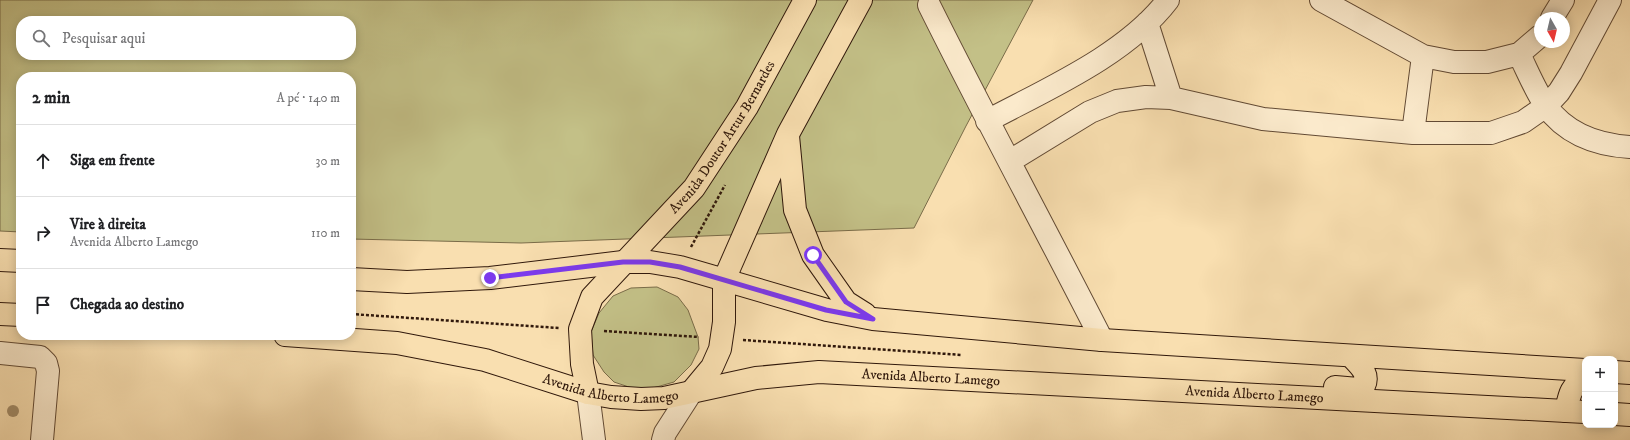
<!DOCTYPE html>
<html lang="pt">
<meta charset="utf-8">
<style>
:root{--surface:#fff;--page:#f2f2f2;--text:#202124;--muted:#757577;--line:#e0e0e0}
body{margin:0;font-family:"IM FELL DW Pica",serif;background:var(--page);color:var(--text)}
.controls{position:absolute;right:12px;bottom:12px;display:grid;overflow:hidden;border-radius:8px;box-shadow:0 2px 10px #0003}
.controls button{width:36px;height:36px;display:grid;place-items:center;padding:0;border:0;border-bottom:1px solid var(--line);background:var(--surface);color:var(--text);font:20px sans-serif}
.compass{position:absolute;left:1534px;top:12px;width:36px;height:36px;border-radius:50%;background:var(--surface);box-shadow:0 2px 10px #0003;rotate:172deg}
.stop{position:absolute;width:12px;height:12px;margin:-9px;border:3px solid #7c3aed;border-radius:50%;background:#fff}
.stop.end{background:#7c3aed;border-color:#fff;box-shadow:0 1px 4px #0008}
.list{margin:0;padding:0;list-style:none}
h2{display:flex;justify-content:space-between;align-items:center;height:52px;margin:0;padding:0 16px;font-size:17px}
h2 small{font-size:13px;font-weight:400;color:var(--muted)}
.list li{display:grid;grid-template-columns:26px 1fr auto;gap:12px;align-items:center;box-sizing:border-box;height:72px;padding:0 16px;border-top:1px solid var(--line)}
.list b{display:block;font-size:15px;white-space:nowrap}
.list p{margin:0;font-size:13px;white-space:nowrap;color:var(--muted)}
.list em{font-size:13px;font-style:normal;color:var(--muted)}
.icon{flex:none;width:22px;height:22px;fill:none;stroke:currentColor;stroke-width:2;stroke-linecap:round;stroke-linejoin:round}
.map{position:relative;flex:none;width:1630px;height:440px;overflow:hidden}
.search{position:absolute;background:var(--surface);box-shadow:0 2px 10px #0003;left:16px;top:16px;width:340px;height:44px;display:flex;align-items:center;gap:10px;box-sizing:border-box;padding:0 14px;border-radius:16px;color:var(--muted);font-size:15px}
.panel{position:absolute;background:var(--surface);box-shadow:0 2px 10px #0003;left:16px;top:72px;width:340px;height:268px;border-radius:16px}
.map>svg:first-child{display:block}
.green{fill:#c3c087;stroke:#7a6c49;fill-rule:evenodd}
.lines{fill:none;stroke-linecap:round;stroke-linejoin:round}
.minor-casing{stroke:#624a34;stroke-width:24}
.major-casing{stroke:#30180b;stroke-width:24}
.path{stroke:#30180b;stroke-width:2.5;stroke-dasharray:3 2;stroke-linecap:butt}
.minor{stroke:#fbeacc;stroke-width:22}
.major{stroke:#f9dfb0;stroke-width:22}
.tree{fill:#a38d6a}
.route{stroke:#7c3aed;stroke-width:5}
.labels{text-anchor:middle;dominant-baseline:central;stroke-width:3.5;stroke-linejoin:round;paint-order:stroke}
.street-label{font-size:14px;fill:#30180b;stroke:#fbeacc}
</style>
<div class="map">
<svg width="1630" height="440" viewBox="0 0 1630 440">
<rect width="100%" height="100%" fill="#f9dfb0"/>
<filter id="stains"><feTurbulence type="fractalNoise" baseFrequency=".005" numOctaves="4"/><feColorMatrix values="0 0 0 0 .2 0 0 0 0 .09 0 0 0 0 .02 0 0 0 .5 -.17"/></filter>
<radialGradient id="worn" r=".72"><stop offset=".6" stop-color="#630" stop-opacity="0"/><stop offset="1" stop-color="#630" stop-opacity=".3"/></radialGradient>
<path class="green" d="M0 0H1033L966 126 914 228 521 243 351 239V77H21V232L0 231ZM21 21H351V55H21Z
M657 287 678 297 688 310 698 337 699 349 691 365 674 382 653 388 635 389 614 382 604 372 593 355 591 332 599 313 613 296 631 288Z"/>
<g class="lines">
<defs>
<path id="minor" d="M1321 0 1423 56 1454 62H1487L1519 54 1540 36
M929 5C985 118 1045 228 1102 340
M1552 18 1563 0
M1147 23 1171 98
M1519 54C1527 70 1536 92 1546 106 1566 134 1597 145 1630 147
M987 121C1047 89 1126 55 1168 0
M1413 133 1423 56
M1010 161 1090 112 1117 101 1146 97 1171 98 1263 119 1413 133H1491L1523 122 1546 106 1559 92 1571 73 1610 0
M0 353 40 357 46 363 48 371 42 440
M588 393 594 440
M663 440 665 433 692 391"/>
<g id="major">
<path d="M788 136 795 210 813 255 846 302 865 314"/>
<path d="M0 260 21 261"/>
<path d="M351 279 407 282 490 278 623 262H650L680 267 827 310 873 319 1102 340 1585 370"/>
<path d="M0 314 21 315"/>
<path id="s1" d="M285 335 397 343 485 360 588 393 611 397 641 399 664 398 756 378 819 372 1585 412"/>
<path d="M1615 372 1630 373"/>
<path d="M1335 387 1358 389 1364 386C1370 373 1359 365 1351 356"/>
<path d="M692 391 712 367 720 349 724 322V280L788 134 861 0"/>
<path id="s2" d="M588 393 582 364 580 329 592 297 694 188 747 107 805 0"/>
<path d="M1566 411C1569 397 1570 385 1585 380"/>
<path d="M1615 414 1630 415"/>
</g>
</defs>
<use href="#minor" class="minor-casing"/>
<use href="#major" class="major-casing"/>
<path class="path" d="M691 247 725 185
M351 314 559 328
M604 331 699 337
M743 340 962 355"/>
<use href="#minor" class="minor"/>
<use href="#major" class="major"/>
</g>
<circle class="tree" cx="13" cy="411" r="6"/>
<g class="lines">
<path class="route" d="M490 278 623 262H650L680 267 826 310 873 319 846 302 813 255"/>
</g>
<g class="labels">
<g class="street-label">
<text stroke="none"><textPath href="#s2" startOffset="306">Avenida Doutor Artur Bernardes</textPath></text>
<text stroke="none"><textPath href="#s1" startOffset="656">Avenida Alberto Lamego</textPath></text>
<text stroke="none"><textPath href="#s1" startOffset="332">Avenida Alberto Lamego</textPath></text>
<text stroke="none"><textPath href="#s1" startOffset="980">Avenida Alberto Lamego</textPath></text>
</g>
</g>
<rect width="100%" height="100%" filter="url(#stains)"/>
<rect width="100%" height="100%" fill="url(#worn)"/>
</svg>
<div class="controls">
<button>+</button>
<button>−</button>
</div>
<svg class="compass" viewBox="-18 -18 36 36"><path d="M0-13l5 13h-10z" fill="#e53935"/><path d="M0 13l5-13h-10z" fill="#757577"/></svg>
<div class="stop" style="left:813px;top:255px"></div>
<div class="stop end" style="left:490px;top:278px"></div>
<div class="search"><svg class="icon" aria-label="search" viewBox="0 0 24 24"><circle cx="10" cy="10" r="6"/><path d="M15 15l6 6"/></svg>Pesquisar aqui</div>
<section class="panel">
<h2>2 min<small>A pé · 140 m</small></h2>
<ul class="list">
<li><svg class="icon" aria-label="ahead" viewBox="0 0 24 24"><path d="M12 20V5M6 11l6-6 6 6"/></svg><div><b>Siga em frente</b></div><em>30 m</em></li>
<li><svg class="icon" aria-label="right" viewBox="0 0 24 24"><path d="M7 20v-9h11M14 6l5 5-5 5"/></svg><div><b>Vire à direita</b><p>Avenida Alberto Lamego</p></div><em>110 m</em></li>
<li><svg class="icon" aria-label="arrive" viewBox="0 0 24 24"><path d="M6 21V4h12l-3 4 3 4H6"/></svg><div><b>Chegada ao destino</b></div></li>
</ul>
</section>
</div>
